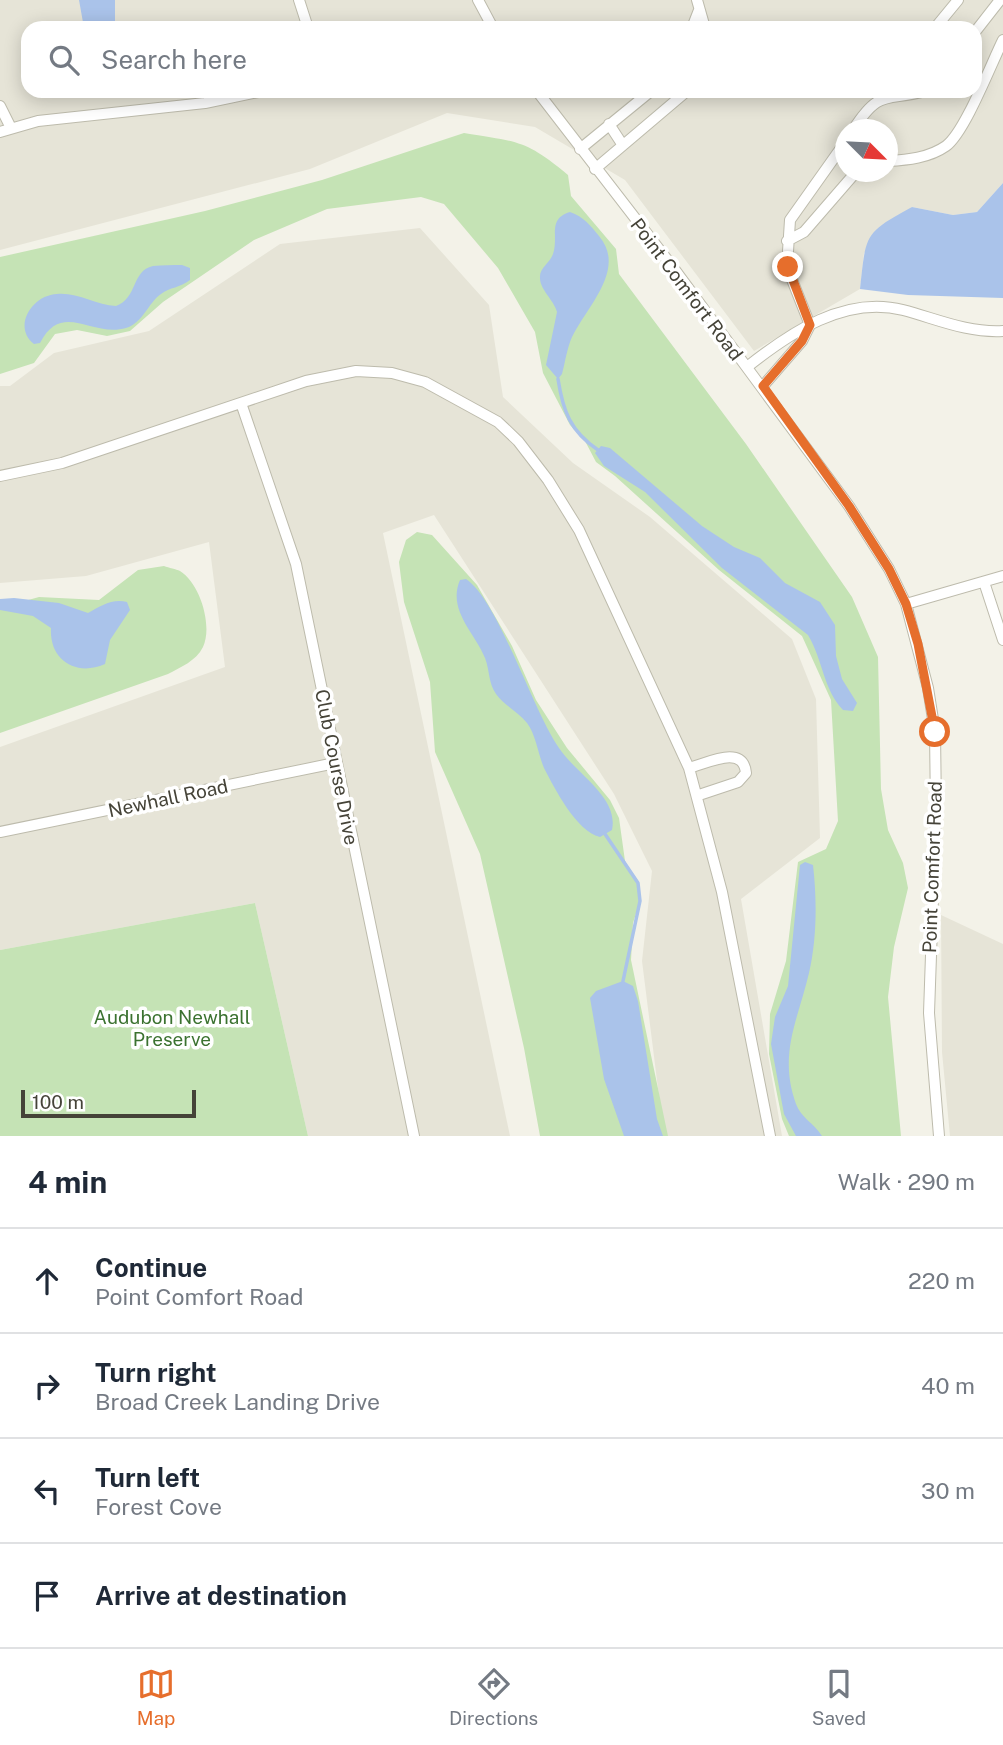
<!DOCTYPE html>
<meta charset="utf-8">
<style>
:root{--surface:#fff;--page:#f2f2f3;--text:#1f2937;--muted:#747a83;--line:#e0e1e3;--accent:#e66e2c}
body{margin:0;font-family:"Public Sans",sans-serif;background:var(--page);color:var(--text)}
.compass{position:absolute;left:835px;top:119px;width:63px;height:63px;border-radius:50%;background:var(--surface);box-shadow:0 4px 18px #0003;rotate:114deg}
.scale{position:absolute;left:21px;bottom:18px;width:175px;box-sizing:border-box;padding-left:7px;border:4px solid #454338;border-top:0;font-size:19px;line-height:24px;white-space:nowrap;color:#454338;-webkit-text-stroke:5px #fff;paint-order:stroke}
.stop{position:absolute;width:21px;height:21px;margin:-16px;border:5px solid #e66e2c;border-radius:50%;background:#fff}
.stop.end{background:#e66e2c;border-color:#fff;box-shadow:0 2px 7px #0008}
.list{margin:0;padding:0;list-style:none}
h2{display:flex;justify-content:space-between;align-items:center;height:91px;margin:0;padding:0 28px;font-size:30px}
h2 small{font-size:23px;font-weight:400;color:var(--muted)}
.list li{display:grid;grid-template-columns:46px 1fr auto;gap:21px;align-items:center;box-sizing:border-box;height:105px;padding:0 28px;border-top:2px solid var(--line)}
.list b{display:block;font-size:26px;white-space:nowrap}
.list p{margin:0;font-size:23px;white-space:nowrap;color:var(--muted)}
.list em{font-size:23px;font-style:normal;color:var(--muted)}
.icon{flex:none;width:38px;height:38px;fill:none;stroke:currentColor;stroke-width:2;stroke-linecap:round;stroke-linejoin:round}
.map{position:relative;flex:none;width:1003px;height:1136px;overflow:hidden}
.search{position:absolute;background:var(--surface);box-shadow:0 4px 18px #0003;left:21px;right:21px;top:21px;height:77px;display:flex;align-items:center;gap:18px;box-sizing:border-box;padding:0 24px;border-radius:21px;color:var(--muted);font-size:26px}
.sheet{height:511px;background:var(--surface)}
nav{display:flex;justify-content:space-around;align-items:center;box-sizing:border-box;height:98px;border-top:2px solid var(--line);background:var(--surface);font-size:19px;color:var(--muted)}
nav a{display:grid;justify-items:center;gap:4px}
nav .on{color:var(--accent)}
.map>svg:first-child{display:block}
.residential{fill:#e6e4d7;fill-rule:evenodd}
.green{fill:#c5e3b5}
.water{fill:#aac3ea}
.lines{fill:none;stroke-linecap:round;stroke-linejoin:round}
.stream{stroke:#aac3ea;stroke-width:3.5}
.minor-casing{stroke:#bdbbac;stroke-width:12}
.minor{stroke:#fff;stroke-width:10}
.route{stroke:#e66e2c;stroke-width:9}
.labels{text-anchor:middle;dominant-baseline:central;stroke-width:7;stroke-linejoin:round;paint-order:stroke}
.street-label{font-size:19px;fill:#454338;stroke:#fff}
.park-label{font-size:19px;fill:#3b7230;stroke:#fff}
</style>
<div class="map">
<svg width="1003" height="1136" viewBox="0 0 1003 1136">
<rect width="100%" height="100%" fill="#f3f2e8"/>
<path class="residential" d="M0 0H1003V183L977 212 953 215 912 207 864 253 860 289 754 351 625 180 535 127 447 113 310 169 0 250ZM28 28H975V91H28ZM846 130H888V172H846Z
M420 228 489 305 503 397 573 463 650 517 792 639 816 699 820 838 741 899 782 1136H664L642 961 652 871 614 794 434 515 383 533 510 1136H308L255 903 0 950V747L225 667 209 542 86 576 0 583V386H10L54 353 149 331 280 244Z
M941 915 1003 944V1136H950L942 1052Z"/>
<path class="green" d="M464 133C517 142 525 139 568 175L571 196 616 249 619 274 746 444 852 597 878 657 881 789 888 830 903 863 908 888 894 947 888 997 901 1136H789L782 1119 769 1054 770 1014 786 961 798 862 826 849 838 821 831 700 802 636 719 570 615 476 596 462 585 441 570 425 543 373 535 332 498 268 444 204 421 197 327 209 254 240 163 302 130 331 107 336 77 330 55 334 34 363 0 374V257L205 211 322 180Z
M417 532 432 535 477 585 512 646 536 700 567 748 610 800 619 818 625 861 638 883 640 901 633 923 631 960 668 1136H540L524 1048 480 854 435 752 430 682 404 602 399 562 406 540Z
M164 566C169 568 176 569 180 571 200 583 213 626 203 647 196 661 181 667 168 674L0 733V603L14 604 39 597 99 600 138 570Z
M255 903 308 1136H0V950Z"/>
<path class="water" d="M79 0H115V28H84Z
M1003 183V298L908 295 860 289C866 234 864 233 912 207L953 215 977 212Z
M570 212C584 217 590 225 599 236 627 269 587 306 572 337 567 348 565 363 562 374L558 379 546 365 557 312C554 300 540 290 540 278 539 268 550 263 553 254 559 236 547 219 570 212Z
M182 265 190 268V280C180 288 170 287 161 294 148 303 143 323 126 328 92 338 62 300 40 343L34 344C12 327 32 295 57 294 77 292 96 305 116 306 138 298 131 271 153 266 162 265 173 265 182 265Z
M601 446 610 448 702 526 734 547 760 558 785 583 820 602 835 625 836 656 842 679 857 703 853 711 843 710C823 689 823 660 808 635L722 568 645 492 604 466 595 453Z
M466 579C498 600 532 709 559 748 576 774 619 797 612 830L600 837C576 831 555 789 544 768 538 754 536 735 527 723 518 712 504 705 496 694 488 682 490 671 485 658 475 633 447 610 460 580Z
M14 598 59 603 88 613C100 606 113 598 127 602L130 610 110 640 105 664C76 677 49 660 51 628L33 616 0 610V599Z
M805 862 813 865C817 899 817 939 809 973 798 1020 778 1054 796 1104 801 1118 814 1123 822 1136H796L784 1114 771 1044 775 1017 788 986 800 865Z
M623 981 633 986 638 1001 657 1119 663 1136H624L604 1079 590 998 596 991Z"/>
<g class="lines">
<path class="stream" d="M558 379C563 411 570 431 598 450
M605 834 638 883 640 901 623 981"/>
<defs>
<path id="minor" d="M299 0 308 28
M478 0 493 28
M697 0 705 28
M692 28 699 10
M935 28 958 0
M975 32 1000 0
M537 91 672 266 849 506 889 569 906 604 928 688 935 732 936 811 929 1013 939 1136
M0 106 10 126
M609 124 622 144
M853 130C880 88 885 102 926 91
M0 132 38 121 205 103 263 91
M580 149 651 91
M888 161C907 160 929 158 946 146 965 132 991 64 1003 40
M595 169 687 91
M787 241 804 232 856 172
M810 325 787 267 790 220 846 141
M747 367C790 333 845 295 903 310 937 319 967 333 1003 331
M763 386 802 341 810 325
M241 403 296 564 414 1136
M0 476 62 463 306 381 356 371 392 373 425 382 498 422 518 441 548 480 579 530 689 768 722 892 770 1136
M984 582 1003 640
M906 604 1003 576
M689 768C708 763 743 744 746 773L738 782 699 795
M0 832 335 763"/>
</defs>
<use href="#minor" class="minor-casing"/>
<use href="#minor" class="minor"/>
</g>
<g class="lines">
<path class="route" d="M788 267 810 325 802 341 763 386 849 506 889 569 906 604 918 644 935 732"/>
</g>
<g class="labels">
<g class="street-label">
<text transform="translate(687 289) rotate(53)">Point Comfort Road</text>
<text transform="translate(337 767) rotate(79)">Club Course Drive</text>
<text transform="translate(168 798) rotate(-12)">Newhall Road</text>
<text transform="translate(932 867) rotate(-88)">Point Comfort Road</text>
</g>
<g class="park-label">
<text x="172" y="1017">Audubon Newhall<tspan x="172" dy="22">Preserve</tspan></text>
</g>
</g>
</svg>
<svg class="compass" viewBox="-18 -18 36 36"><path d="M0-13l5 13h-10z" fill="#e53935"/><path d="M0 13l5-13h-10z" fill="#747a83"/></svg>
<div class="scale">100 m</div>
<div class="stop" style="left:935px;top:732px"></div>
<div class="stop end" style="left:788px;top:267px"></div>
<div class="search"><svg class="icon" aria-label="search" viewBox="0 0 24 24"><circle cx="10" cy="10" r="6"/><path d="M15 15l6 6"/></svg>Search here</div>
</div>
<section class="sheet">
<h2>4 min<small>Walk · 290 m</small></h2>
<ul class="list">
<li><svg class="icon" aria-label="ahead" viewBox="0 0 24 24"><path d="M12 20V5M6 11l6-6 6 6"/></svg><div><b>Continue</b><p>Point Comfort Road</p></div><em>220 m</em></li>
<li><svg class="icon" aria-label="right" viewBox="0 0 24 24"><path d="M7 20v-9h11M14 6l5 5-5 5"/></svg><div><b>Turn right</b><p>Broad Creek Landing Drive</p></div><em>40 m</em></li>
<li><svg class="icon" aria-label="left" viewBox="0 0 24 24"><path d="M17 20v-9H6M10 6l-5 5 5 5"/></svg><div><b>Turn left</b><p>Forest Cove</p></div><em>30 m</em></li>
<li><svg class="icon" aria-label="arrive" viewBox="0 0 24 24"><path d="M6 21V4h12l-3 4 3 4H6"/></svg><div><b>Arrive at destination</b></div></li>
</ul>
</section>
<nav>
<a class="on"><svg class="icon" aria-label="map" viewBox="0 0 24 24"><path d="M3 6l6-2 6 2 6-2v14l-6 2-6-2-6 2zM9 4v14M15 6v14"/></svg>Map</a>
<a><svg class="icon" aria-label="directions" viewBox="0 0 24 24"><path d="M12 3l9 9-9 9-9-9zM9 14v-3h6M13 9l2 2-2 2"/></svg>Directions</a>
<a><svg class="icon" aria-label="saved" viewBox="0 0 24 24"><path d="M7 4h10v16l-5-4-5 4z"/></svg>Saved</a>
</nav>
